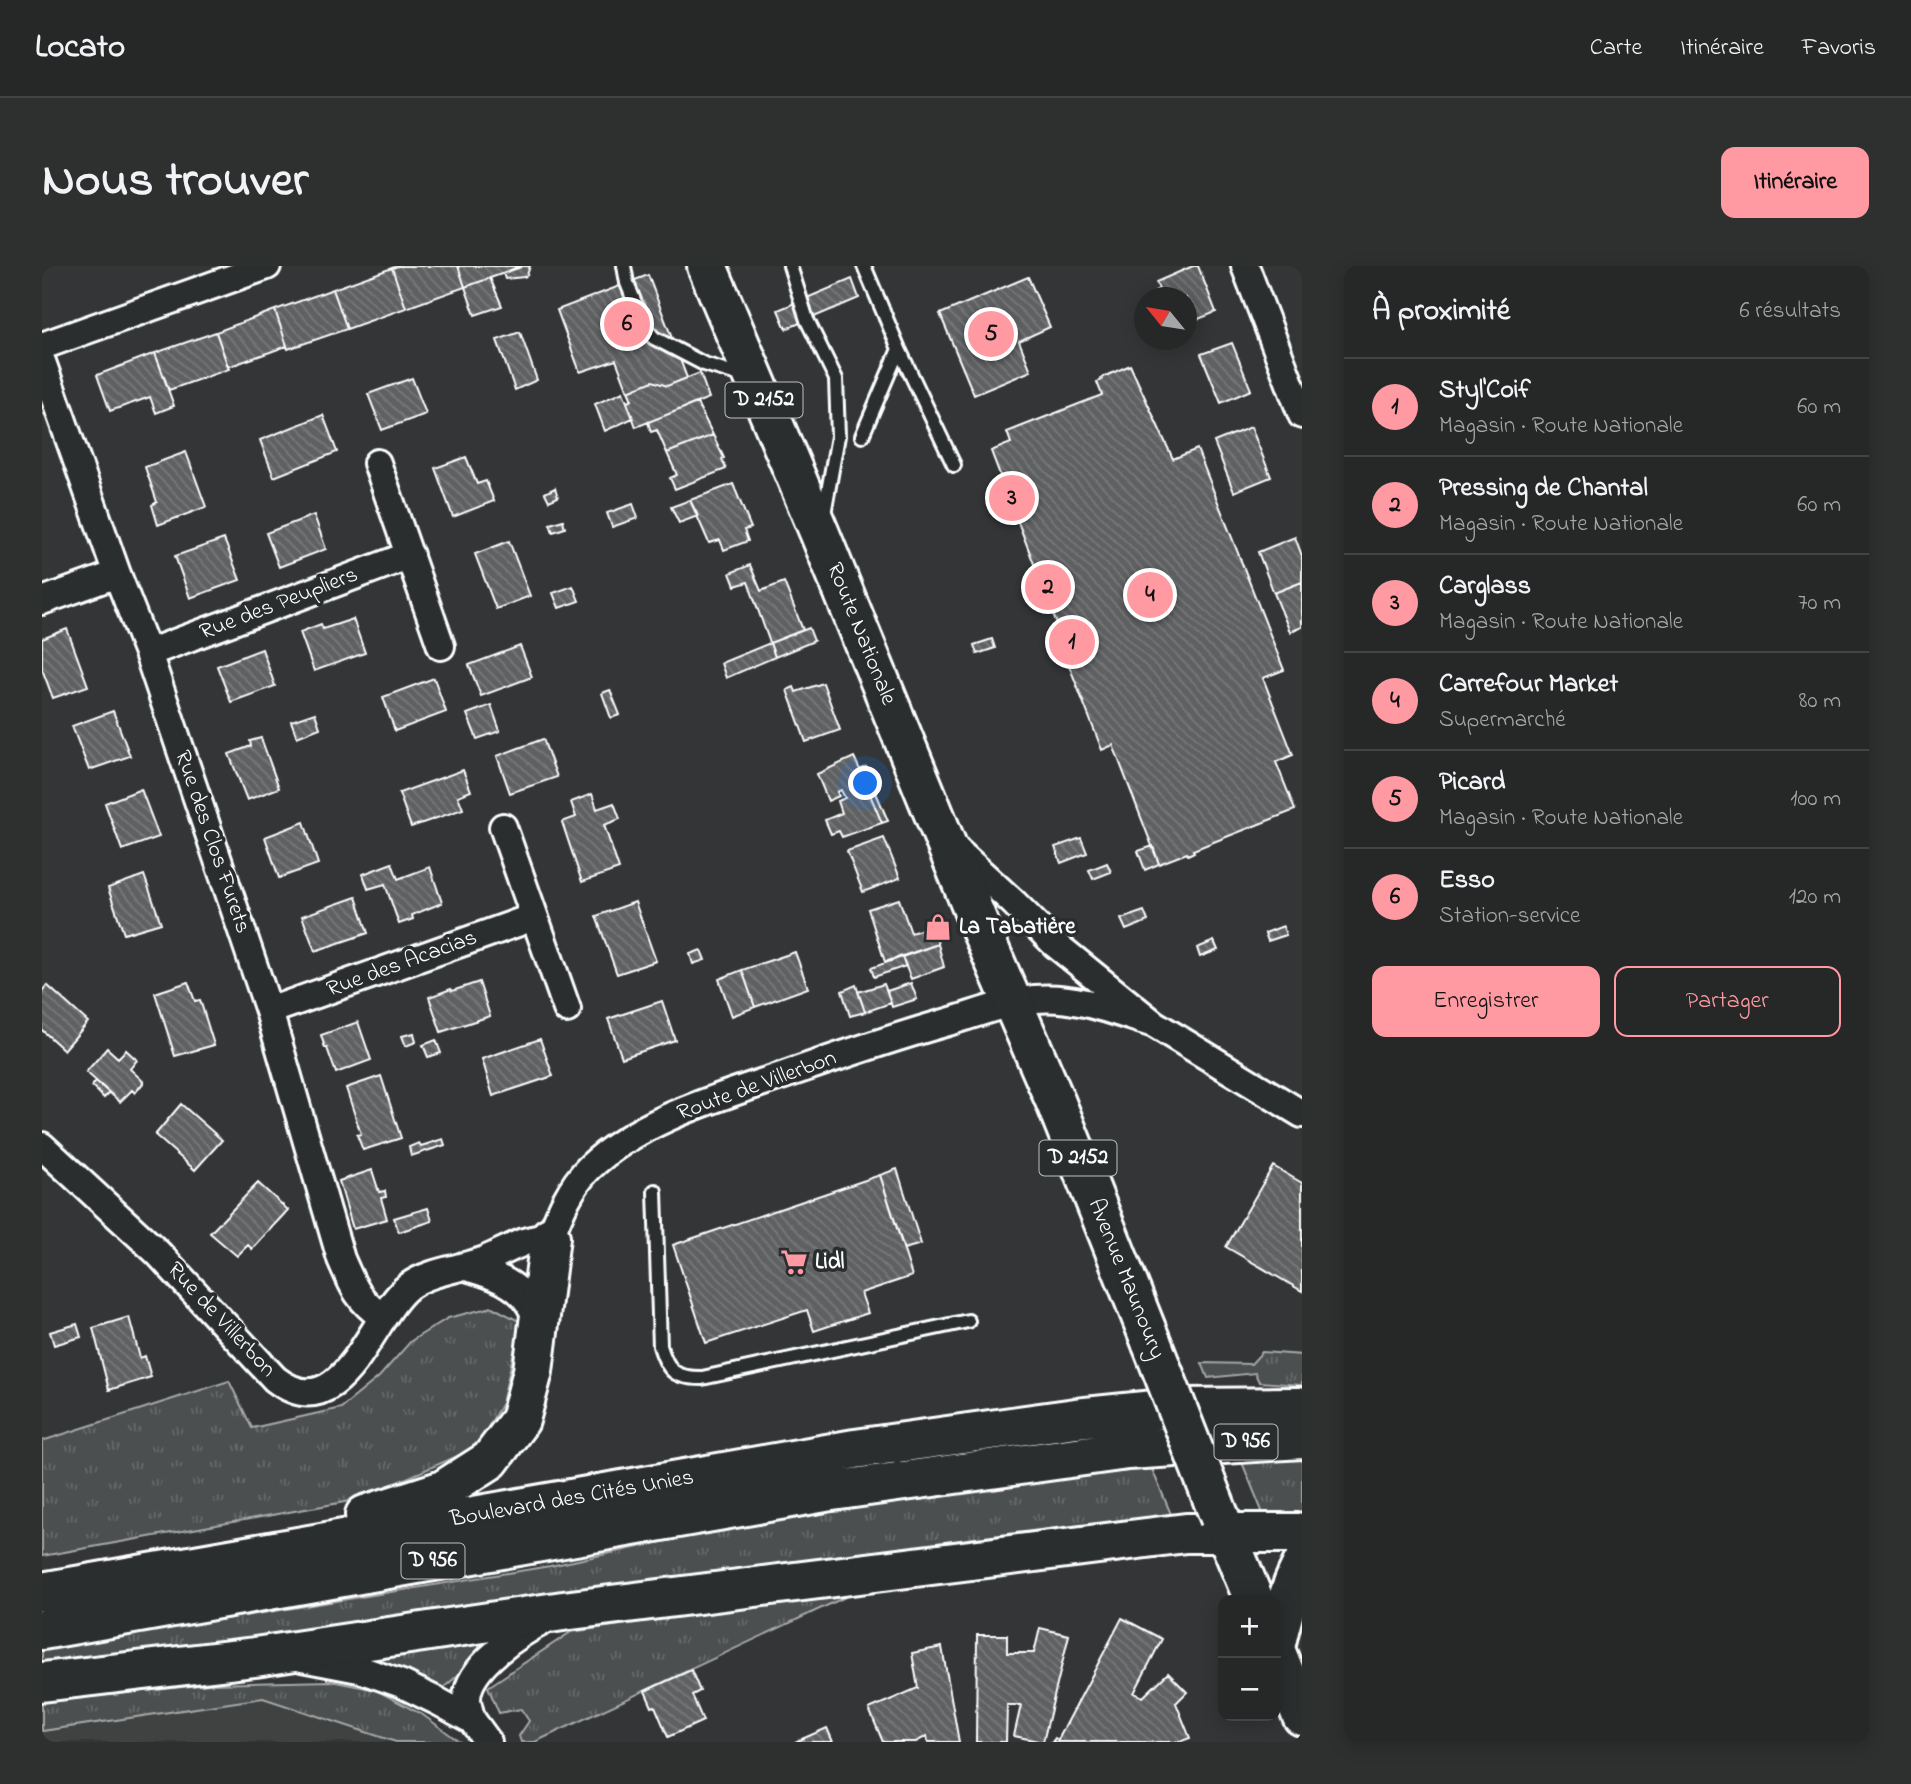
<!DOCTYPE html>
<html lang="fr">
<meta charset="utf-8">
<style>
:root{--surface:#262828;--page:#2e3030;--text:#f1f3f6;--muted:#a4a6a8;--line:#424445;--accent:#ff9aa2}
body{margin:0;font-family:"Indie Flower",sans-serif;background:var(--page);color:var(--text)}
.controls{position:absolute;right:21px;bottom:21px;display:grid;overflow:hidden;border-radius:14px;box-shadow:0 4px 18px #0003}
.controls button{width:63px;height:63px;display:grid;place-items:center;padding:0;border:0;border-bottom:2px solid var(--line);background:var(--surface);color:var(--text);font:35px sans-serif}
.compass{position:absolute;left:1092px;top:21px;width:63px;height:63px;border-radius:50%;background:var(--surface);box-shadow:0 4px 18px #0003;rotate:300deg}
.you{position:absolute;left:824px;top:518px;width:24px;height:24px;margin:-18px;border:5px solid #fff;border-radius:50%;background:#1a73e8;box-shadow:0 0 0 10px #1a73e833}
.badge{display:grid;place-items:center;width:46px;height:46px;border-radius:50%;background:var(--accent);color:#111;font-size:23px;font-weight:700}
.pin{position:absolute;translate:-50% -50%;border:4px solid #fff;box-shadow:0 2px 7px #0006}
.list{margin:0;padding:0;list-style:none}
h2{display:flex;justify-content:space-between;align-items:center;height:91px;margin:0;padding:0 28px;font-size:30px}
h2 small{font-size:23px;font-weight:400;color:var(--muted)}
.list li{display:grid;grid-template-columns:46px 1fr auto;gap:21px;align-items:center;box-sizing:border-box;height:98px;padding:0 28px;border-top:2px solid var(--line)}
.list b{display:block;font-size:26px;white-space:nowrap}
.list p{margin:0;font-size:23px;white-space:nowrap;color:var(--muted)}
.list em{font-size:23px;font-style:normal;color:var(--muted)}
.actions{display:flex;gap:14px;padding:21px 28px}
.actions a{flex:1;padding:16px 0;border:2px solid var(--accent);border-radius:14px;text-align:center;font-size:24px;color:var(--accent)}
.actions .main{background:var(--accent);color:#111}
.map{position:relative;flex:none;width:1260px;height:1476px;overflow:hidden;border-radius:14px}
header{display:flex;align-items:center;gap:42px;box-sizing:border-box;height:98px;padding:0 35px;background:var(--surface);border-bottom:2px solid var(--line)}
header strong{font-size:33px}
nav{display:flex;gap:38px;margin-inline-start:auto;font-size:24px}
.intro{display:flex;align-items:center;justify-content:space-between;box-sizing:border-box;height:168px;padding:0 42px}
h1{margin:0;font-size:49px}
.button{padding:18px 32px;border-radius:14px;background:var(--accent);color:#111;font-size:24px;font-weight:700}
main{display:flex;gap:42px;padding:0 42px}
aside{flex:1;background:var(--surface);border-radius:14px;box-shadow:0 4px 18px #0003}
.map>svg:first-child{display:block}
.built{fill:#404243}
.grass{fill:url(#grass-tufts);stroke:#a6a7a8;stroke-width:2}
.building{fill:url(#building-back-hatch);stroke:#fff;stroke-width:2}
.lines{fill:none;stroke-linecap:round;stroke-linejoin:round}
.service-casing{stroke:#fff;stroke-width:18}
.minor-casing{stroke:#fff;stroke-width:32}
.primary-casing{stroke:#fff;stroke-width:44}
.trunk-casing{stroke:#fff;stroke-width:44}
.service{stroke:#2a2d2e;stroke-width:12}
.minor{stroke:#2a2d2e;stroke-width:26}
.primary{stroke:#2a2d2e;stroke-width:38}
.trunk{stroke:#2a2d2e;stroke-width:38}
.primary-bridge-casing{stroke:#fff;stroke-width:44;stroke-linecap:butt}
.primary-bridge{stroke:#2a2d2e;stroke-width:38}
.labels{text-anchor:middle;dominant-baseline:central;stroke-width:7;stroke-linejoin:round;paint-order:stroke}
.shield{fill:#2a2d2e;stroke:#bfc0c0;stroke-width:2}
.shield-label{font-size:21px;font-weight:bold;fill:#fff}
.street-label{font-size:23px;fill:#fff;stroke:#2a2d2e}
.poi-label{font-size:23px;font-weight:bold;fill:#fff;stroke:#2a2d2e;text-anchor:start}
</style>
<header>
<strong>Locato</strong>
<nav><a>Carte</a><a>Itinéraire</a><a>Favoris</a></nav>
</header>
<div class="intro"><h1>Nous trouver</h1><a class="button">Itinéraire</a></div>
<main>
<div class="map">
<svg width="1260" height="1476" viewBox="0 0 1260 1476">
<defs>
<pattern id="grass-tufts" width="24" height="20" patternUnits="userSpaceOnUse" patternTransform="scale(1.75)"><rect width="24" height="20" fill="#4c4f50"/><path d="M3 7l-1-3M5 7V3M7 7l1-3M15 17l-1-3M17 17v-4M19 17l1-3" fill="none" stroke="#67696a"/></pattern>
<pattern id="building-back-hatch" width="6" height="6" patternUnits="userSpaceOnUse" patternTransform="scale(1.75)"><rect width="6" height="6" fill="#5f6162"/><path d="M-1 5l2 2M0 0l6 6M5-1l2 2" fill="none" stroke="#77797a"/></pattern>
</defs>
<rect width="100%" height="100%" fill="#333536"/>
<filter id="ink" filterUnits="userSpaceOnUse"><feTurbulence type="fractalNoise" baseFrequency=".0143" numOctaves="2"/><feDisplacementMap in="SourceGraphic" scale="14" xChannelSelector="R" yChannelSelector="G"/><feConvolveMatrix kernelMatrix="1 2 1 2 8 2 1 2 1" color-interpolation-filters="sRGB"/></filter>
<g filter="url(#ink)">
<path class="built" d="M221 1432 354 1476H0V1465Z"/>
<path class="grass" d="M450 1041 479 1056 460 1137 434 1182 314 1234 0 1290V1175L187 1115 210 1162 299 1142 337 1111 369 1075 406 1052Z
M1220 1086 1260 1089V1119L1217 1116 1213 1107 1166 1112 1160 1097 1209 1098Z
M1260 1193V1250H1222L1199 1194Z
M1110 1203 1131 1253 0 1405V1383L508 1300 709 1257 965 1216Z
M814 1326 493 1476H479L477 1470 487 1455 479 1443 457 1447 446 1421 529 1366Z
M470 1363 400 1423 373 1409 321 1389Z
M289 1415 334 1424 381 1449 418 1476H354L221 1432 0 1465V1436L168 1418Z"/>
<path class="building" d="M356 0H416L423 21 364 42 350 2Z
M416 0H478L479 1 423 21Z
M488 0 485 9 482 11 463 13 461 7 478 0Z
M1151 0H1156L1174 46 1144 58V32H1115L1113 25 1117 23 1114 16Z
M350 2 364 42 305 63 291 23Z
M606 9 645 112 625 120 611 115 586 125 574 94 538 106 515 44Z
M986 11 1008 61 977 75 989 105 932 129 898 48Z
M448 12 460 40 433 49 423 21Z
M810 13 817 32 744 63 736 44Z
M291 23 305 63 246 83 233 44Z
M233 44 245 80 186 101 174 66Z
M174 66 187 103 127 124 113 87Z
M478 66 495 114 473 124 455 74Z
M1190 77 1209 124 1179 137 1159 88Z
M113 87 132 140 114 147 108 131 68 145 55 109Z
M1088 99 1131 193 1155 183 1242 404 1221 412 1251 489 1234 496 1253 544 1151 584 1152 586 1146 589 1145 587 1117 598 1071 479 1060 484 1023 389 1026 387 949 185 969 177 965 166 1060 129 1055 116 1060 114 1059 112Z
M658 107 667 132 594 161 585 136 590 134 586 125 611 115 625 120Z
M370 112 384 148 340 164 326 128Z
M581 126 591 152 563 165 553 138Z
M655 137 671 169 625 187 615 164 609 166 606 156Z
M281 149 295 186 232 211 218 174Z
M1209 161 1229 211 1192 226 1172 176Z
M671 169 682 192 680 193 684 203 633 223 628 212 635 209 625 187Z
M144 186 164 241 116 259 110 239 115 236 103 201Z
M424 191 435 218 444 215 452 235 411 251 393 202Z
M691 218 709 262 702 264 706 275 682 284 678 274 667 277 648 234Z
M513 222 516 231 507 235 503 227Z
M648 234 656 250 637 257 629 241Z
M591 238 596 252 570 261 565 247Z
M272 249 284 283 237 301 224 267Z
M521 254 523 262 511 266 508 258Z
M1253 271 1260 290V316L1232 327 1216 286Z
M182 273 198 314 148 332 133 290Z
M467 275 488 330 454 343 433 288Z
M708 299 719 325 742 316 761 364 728 377 706 316 693 320 688 307Z
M1260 316V361L1248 366 1232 327Z
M531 320 537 335 517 342 511 327Z
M311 353 323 387 272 405 258 366 279 358 281 363Z
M767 362 772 375 733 391 728 377Z
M25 363 46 420 11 432 0 403V373Z
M950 373 953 382 935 388 932 379Z
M728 377 733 391 684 412 679 397Z
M478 380 490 411 439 430 427 399Z
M220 383 233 420 189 436 175 400Z
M392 412 404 446 353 465 341 431Z
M781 417 798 464 764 476 745 424 752 421 754 426Z
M568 424 578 449 569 452 560 427Z
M449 439 458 465 435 473 425 448Z
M71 445 88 490 47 504 30 460Z
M273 447 278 462 255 471 249 455Z
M219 472 237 522 205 534 187 488 209 480 208 475Z
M501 473 515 511 468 527 455 490Z
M812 491 818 504 824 501 832 522 826 524 840 557 800 571 797 565 789 568 783 554 800 547 796 535 803 532 799 524 795 526 797 530 786 535 775 508Z
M421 504 429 525 416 530 421 543 369 561 357 527Z
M832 522 846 555 840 557 826 524Z
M99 523 117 571 80 584 63 537Z
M550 528 555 543 572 537 578 553 562 559 577 603 540 616 520 556 534 551 529 536Z
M262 556 276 598 237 612 223 571Z
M842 572 858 612 821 626 805 585Z
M1039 572 1045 587 1019 597 1013 581Z
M1111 580 1117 598 1103 604 1096 585Z
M350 597 356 613 388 601 400 637 370 649 371 653 357 658 343 618 326 623 321 608Z
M1065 597 1069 606 1051 613 1047 604Z
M102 609 119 657 82 668 66 622Z
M314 631 326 667 273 685 260 650Z
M857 633 869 667 890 660 896 678 843 696 826 643Z
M593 636 614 695 575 708 554 650Z
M1102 645 1106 655 1084 664 1079 653Z
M1241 660 1244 669 1226 675 1223 667Z
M1172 675 1176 684 1158 691 1155 682Z
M896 678 902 701 869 713 860 691Z
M659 684 663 694 651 698 648 688Z
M753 686 766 722 713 741 700 704Z
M860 691 864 700 832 711 829 702Z
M700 704 713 741 690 750 677 713Z
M146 716 153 735 158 734 172 779 133 790 113 727Z
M437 716 448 750 399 766 387 731 409 723 410 725Z
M869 717 875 733 850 741 845 725Z
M842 718 849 737 823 746 816 726Z
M5 719 46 756 22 784 0 764V725Z
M814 719 823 746 808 750 800 725Z
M620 735 633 774 580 792 566 753Z
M316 756 329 794 294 807 285 782H283L279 769Z
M372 767 374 776 364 780 360 770Z
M498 773 511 810 451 830 440 793Z
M394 774 399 787 386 791 381 779Z
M65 782 76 792 84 784 95 794 88 803 102 816 93 827 90 824 78 836 44 806Z
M339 810 359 872 321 884 315 869 319 868 304 822Z
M54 815 67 827 62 832 50 820Z
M139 838 180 874 153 904 113 869Z
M401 873 403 879 369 890 367 881 377 877 379 880Z
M1231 900 1260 917V1025L1184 981Z
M855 903 879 978 862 983 838 909Z
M330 904 337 926 343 925 344 931 339 932 345 953 311 963 297 915Z
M838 909 870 1010 819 1027 826 1047 772 1065 765 1044 664 1077 631 979Z
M216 917 246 944 210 983 206 979 195 990 168 967Z
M386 942 390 955 357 966 352 952Z
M87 1051 98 1092 103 1090 109 1111 67 1124 51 1062Z
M35 1058 39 1071 12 1079 8 1066Z
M1080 1352 1120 1373 1092 1427 1101 1431 1126 1407 1145 1426 1134 1437 1148 1472 1137 1476H1010L1013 1472 1016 1474Z
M998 1362 1027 1369 1001 1476 972 1470 979 1439H965L964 1476H934L935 1369H965V1387H992Z
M900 1381 917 1476H886L885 1470 874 1476H841L827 1443 876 1422 870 1387Z
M649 1404 658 1425 650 1429 661 1455 626 1471 613 1440 610 1441 603 1425Z
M785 1462 791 1476H753Z"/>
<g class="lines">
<defs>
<path id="service" d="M582 0 585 17 603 62 612 72 662 98 702 110
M748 0 765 54 794 113 796 170 782 248
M822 0 857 83 912 199
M820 170 857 83
M613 925 618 1080C626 1106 633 1112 660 1112L926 1055"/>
<path id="minor" d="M1203 0 1260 149
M0 80 225 0
M0 96 75 308 106 387 227 745 299 993C311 1020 315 1033 340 1051
M335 197 399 380
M0 335 75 308
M106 387 368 289
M461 561 525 743
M910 580 972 637 1013 678 1112 758 1260 848
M227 745 492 651
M0 880 116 987 233 1113C301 1165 328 1050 367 1020 388 1005 419 1003 443 994 456 988 469 981 482 976 490 973 500 972 508 971 518 946 528 921 547 902 599 852 682 830 748 807 800 789 852 771 906 756 934 748 963 736 993 733 1034 729 1074 746 1112 758
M421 1000C442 1006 466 1013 481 1029 488 1037 493 1048 498 1057
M260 1392 317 1403 360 1418 397 1436 430 1454 446 1476
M430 1454C428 1447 425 1439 425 1432 426 1400 479 1366 505 1353"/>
<path id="primary" d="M665 0 778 268 940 666 1014 837 1110 1078
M1178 1252 1212 1334
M1234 1386 1260 1450
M0 1416 213 1391 521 1345 1144 1267H1185"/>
<path id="trunk" d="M323 1249 401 1224 448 1194 478 1154 491 1105 508 971
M1185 1267H1260
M0 1326 813 1183 1034 1152 1132 1142 1260 1141
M0 1364 783 1226 1085 1184 1260 1173
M1234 1377C1240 1350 1247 1323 1260 1299"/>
</defs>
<use href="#service" class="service-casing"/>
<use href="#minor" class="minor-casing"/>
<use href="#primary" class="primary-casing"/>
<use href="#trunk" class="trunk-casing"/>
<use href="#service" class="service"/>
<use href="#minor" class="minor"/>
<use href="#primary" class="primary"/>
<use href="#trunk" class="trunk"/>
<defs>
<path id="primary-bridge" d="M1110 1078 1178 1252"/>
</defs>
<use href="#primary-bridge" class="primary-bridge-casing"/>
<use href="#primary-bridge" class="primary-bridge"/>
</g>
</g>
<defs>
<symbol id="shop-bare" viewBox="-9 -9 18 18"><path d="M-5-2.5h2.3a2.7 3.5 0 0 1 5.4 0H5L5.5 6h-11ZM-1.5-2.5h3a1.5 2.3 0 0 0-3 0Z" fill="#ff9aa2" stroke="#2a2d2e" stroke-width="2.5" paint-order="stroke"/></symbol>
<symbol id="supermarket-bare" viewBox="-9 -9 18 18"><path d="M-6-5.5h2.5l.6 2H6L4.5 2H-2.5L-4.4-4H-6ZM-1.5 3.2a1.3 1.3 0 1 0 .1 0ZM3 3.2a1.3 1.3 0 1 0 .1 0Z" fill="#ff9aa2" stroke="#2a2d2e" stroke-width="2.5" paint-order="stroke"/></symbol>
</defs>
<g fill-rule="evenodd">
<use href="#shop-bare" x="877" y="642" width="38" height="38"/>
<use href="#supermarket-bare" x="733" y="977" width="38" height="38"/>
</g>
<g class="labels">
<g class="shield">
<rect x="683.5" y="116.5" width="77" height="35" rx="5"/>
<rect x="997.5" y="874.5" width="77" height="35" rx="5"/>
<rect x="1172.5" y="1158.5" width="63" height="35" rx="5"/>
<rect x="359.5" y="1277.5" width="63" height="35" rx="5"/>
</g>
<g class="shield-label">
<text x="722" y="134">D 2152</text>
<text x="1036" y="892">D 2152</text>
<text x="1204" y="1176">D 956</text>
<text x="391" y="1295">D 956</text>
</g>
<g class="street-label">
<text transform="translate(237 338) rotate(-21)">Rue des Peupliers</text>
<text transform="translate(819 368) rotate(68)">Route Nationale</text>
<text transform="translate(170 576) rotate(71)">Rue des Clos Furets</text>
<text transform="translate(360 698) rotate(-20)">Rue des Acacias</text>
<text transform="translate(715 820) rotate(-20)">Route de Villerbon</text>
<text transform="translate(1084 1013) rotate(68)">Avenue Maunoury</text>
<text transform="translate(179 1054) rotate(47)">Rue de Villerbon</text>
<text transform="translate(530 1233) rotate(-10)">Boulevard des Cités Unies</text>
</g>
<g class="poi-label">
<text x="917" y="661">La Tabatière</text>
<text x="773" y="996">Lidl</text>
</g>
</g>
</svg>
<div class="controls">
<button>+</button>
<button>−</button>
</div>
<svg class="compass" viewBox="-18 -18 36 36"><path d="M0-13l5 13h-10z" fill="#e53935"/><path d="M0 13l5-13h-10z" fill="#a4a6a8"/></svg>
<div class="you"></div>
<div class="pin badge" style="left:1030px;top:376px">1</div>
<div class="pin badge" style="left:1006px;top:321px">2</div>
<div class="pin badge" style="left:970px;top:232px">3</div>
<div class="pin badge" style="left:1108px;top:329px">4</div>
<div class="pin badge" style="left:949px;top:68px">5</div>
<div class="pin badge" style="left:585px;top:58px">6</div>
</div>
<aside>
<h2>À proximité<small>6 résultats</small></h2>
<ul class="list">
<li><span class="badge">1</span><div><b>Styl'Coif</b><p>Magasin · Route Nationale</p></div><em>60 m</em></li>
<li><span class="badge">2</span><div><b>Pressing de Chantal</b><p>Magasin · Route Nationale</p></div><em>60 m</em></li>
<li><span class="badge">3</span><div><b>Carglass</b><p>Magasin · Route Nationale</p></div><em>70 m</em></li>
<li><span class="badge">4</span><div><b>Carrefour Market</b><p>Supermarché</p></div><em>80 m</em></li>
<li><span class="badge">5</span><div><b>Picard</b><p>Magasin · Route Nationale</p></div><em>100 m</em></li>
<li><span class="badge">6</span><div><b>Esso</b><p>Station-service</p></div><em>120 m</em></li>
</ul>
<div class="actions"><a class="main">Enregistrer</a><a>Partager</a></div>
</aside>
</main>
